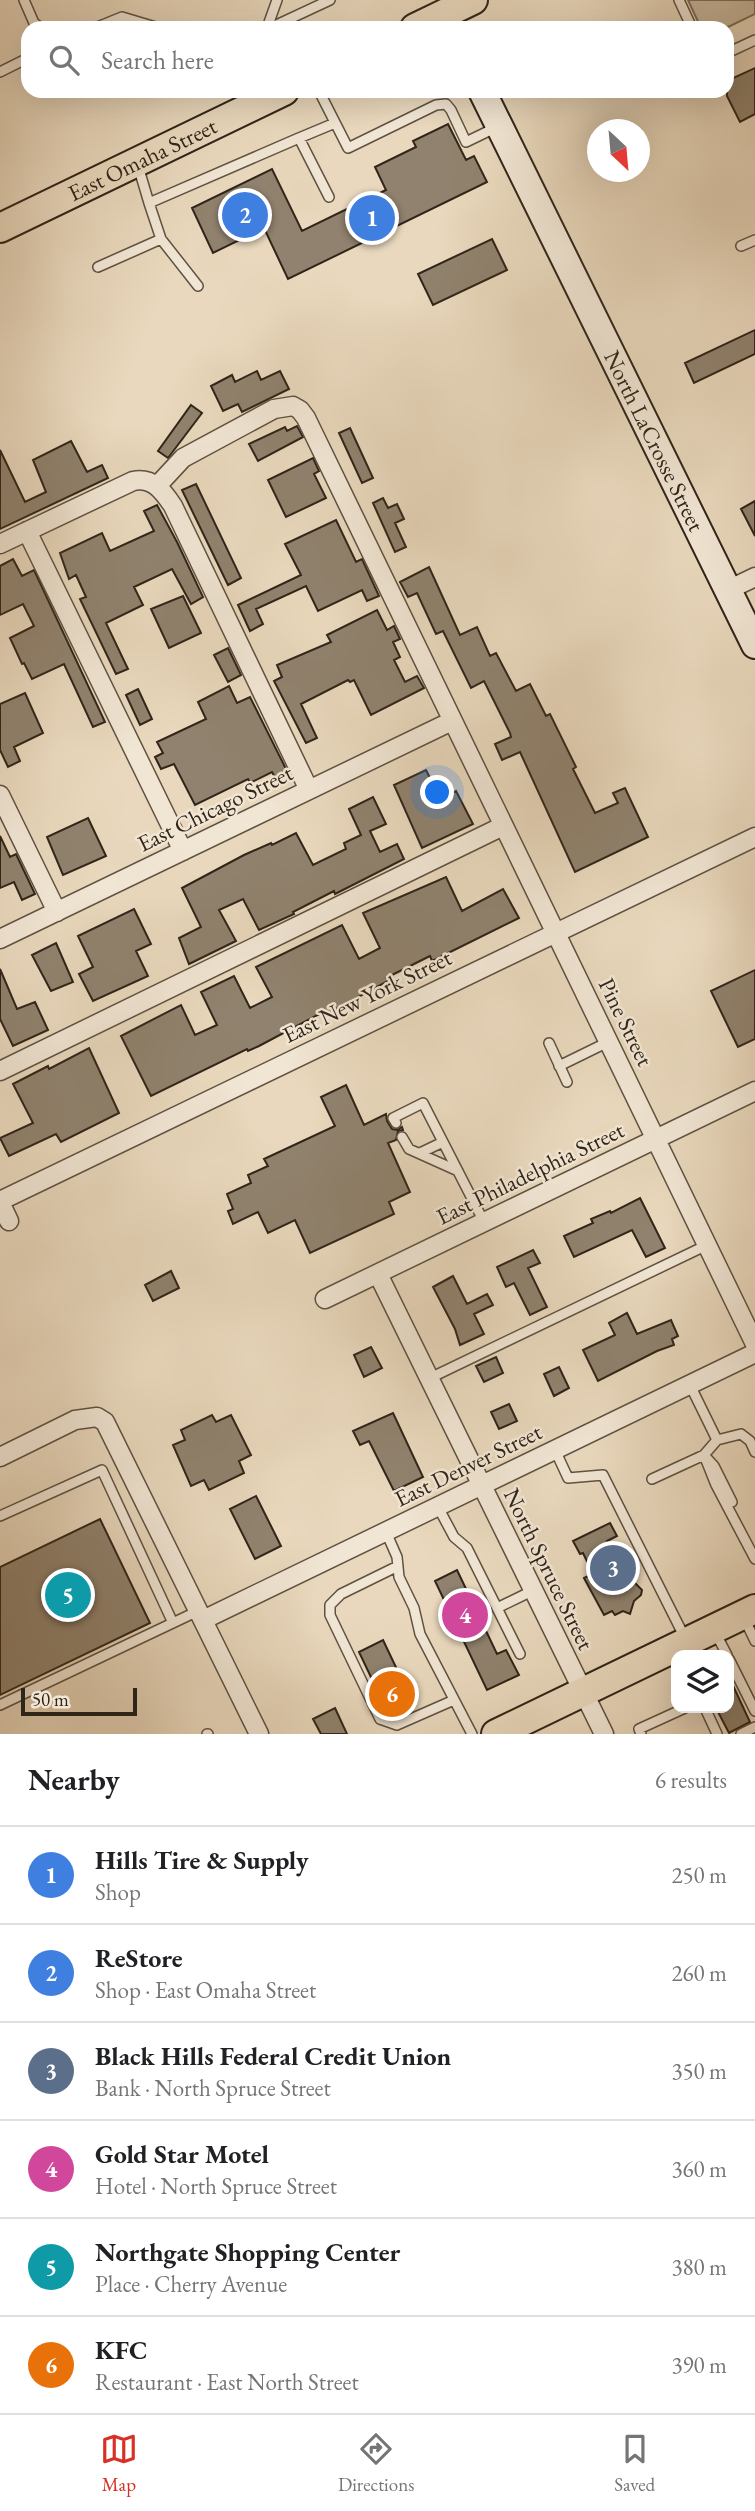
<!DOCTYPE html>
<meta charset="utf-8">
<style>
:root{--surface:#fff;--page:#f2f2f2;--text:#202124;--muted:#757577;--line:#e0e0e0;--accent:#d93025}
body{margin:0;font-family:"EB Garamond",serif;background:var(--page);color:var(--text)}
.controls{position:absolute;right:21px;bottom:21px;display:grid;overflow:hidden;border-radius:14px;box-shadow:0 7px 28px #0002}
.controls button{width:63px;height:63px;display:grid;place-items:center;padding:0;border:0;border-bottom:2px solid var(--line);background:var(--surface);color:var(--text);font:35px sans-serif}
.compass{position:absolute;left:587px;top:119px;width:63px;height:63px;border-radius:50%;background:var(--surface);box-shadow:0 7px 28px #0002;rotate:154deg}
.scale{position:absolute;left:21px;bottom:18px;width:116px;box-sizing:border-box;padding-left:7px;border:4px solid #302519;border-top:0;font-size:19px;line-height:24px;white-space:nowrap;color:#302519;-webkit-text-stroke:5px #f1e6d4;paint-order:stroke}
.you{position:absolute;left:438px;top:793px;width:24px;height:24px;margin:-18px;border:5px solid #fff;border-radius:50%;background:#1a73e8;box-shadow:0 0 0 10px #1a73e833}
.badge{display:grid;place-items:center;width:46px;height:46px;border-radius:50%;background:var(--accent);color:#fff;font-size:23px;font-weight:700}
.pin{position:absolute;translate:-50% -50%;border:4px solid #fff;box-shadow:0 2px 7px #0006}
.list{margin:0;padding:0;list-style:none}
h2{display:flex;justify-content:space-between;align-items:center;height:91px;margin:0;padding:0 28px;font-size:30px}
h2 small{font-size:23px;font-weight:400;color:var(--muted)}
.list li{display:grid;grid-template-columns:46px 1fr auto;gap:21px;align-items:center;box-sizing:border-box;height:98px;padding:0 28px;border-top:2px solid var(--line)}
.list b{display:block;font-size:26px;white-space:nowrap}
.list p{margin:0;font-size:23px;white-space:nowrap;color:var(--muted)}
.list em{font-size:23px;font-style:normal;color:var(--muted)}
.icon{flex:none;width:38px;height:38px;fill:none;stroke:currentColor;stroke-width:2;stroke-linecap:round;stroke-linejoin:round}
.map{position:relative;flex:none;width:755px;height:1734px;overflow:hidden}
.search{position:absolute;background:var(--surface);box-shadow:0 7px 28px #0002;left:21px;right:21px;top:21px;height:77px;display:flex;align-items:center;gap:18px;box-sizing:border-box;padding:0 24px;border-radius:21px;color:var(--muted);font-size:26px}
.sheet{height:679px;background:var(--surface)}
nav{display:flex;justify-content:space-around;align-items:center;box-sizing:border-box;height:98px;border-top:2px solid var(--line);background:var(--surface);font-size:19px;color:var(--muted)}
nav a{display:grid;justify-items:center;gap:4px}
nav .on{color:var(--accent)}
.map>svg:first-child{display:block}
.green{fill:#cabaa1;stroke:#7d705d;stroke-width:2}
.building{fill:#90826e;stroke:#302519;stroke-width:2}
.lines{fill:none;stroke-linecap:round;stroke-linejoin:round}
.service-casing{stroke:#5e5242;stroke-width:12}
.minor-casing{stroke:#5e5242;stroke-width:21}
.secondary-casing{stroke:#302519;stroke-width:30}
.primary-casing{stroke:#302519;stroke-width:32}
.service{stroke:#f1e6d4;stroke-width:9}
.minor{stroke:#f1e6d4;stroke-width:18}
.secondary{stroke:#f1e6d4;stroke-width:26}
.primary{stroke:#e9d8bd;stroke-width:28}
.labels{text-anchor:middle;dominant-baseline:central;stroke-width:5;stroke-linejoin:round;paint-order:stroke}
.street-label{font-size:23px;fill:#302519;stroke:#f1e6d4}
</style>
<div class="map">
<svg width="755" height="1734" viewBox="0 0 755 1734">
<rect width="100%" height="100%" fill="#e9d8bd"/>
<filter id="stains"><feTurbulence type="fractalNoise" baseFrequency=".00286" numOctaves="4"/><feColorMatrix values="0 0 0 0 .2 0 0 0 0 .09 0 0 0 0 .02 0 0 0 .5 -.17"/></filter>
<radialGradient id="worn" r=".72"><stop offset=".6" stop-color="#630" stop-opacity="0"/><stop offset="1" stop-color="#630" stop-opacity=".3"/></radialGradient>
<path class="green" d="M688 0H755V14L726 28H701Z"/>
<path class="building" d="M755 68V114L740 122 727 96V86L731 84 729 80Z
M448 124 466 160 474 156 487 182 288 279 264 228 213 253 192 208 272 169 302 231 386 190 375 167 416 147 413 141Z
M492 239 507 270 433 305 418 274Z
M755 330V354L694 383 685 363Z
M257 371 261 380 280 371 289 389 242 412 238 404 223 411 211 386 232 375 235 382Z
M191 405 202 413 168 458 158 451Z
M297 426 303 437 258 461 249 444 285 427 287 431Z
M350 428 373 478 362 483 339 433Z
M71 441 87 472 102 465 108 478 0 529V450L25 502 46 492 33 460Z
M313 458 319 471 314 474 326 498 286 517 268 480Z
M196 484 241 578 228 585 182 490Z
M383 498 388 508 397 504 404 519 395 523 406 547 395 552 373 503Z
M755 501V536L741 509Z
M157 505 177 542 203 597 191 604 172 569 134 587 143 605 106 623 128 669 116 674 80 599 86 597 76 575 69 579 60 553 102 533 110 551 154 531 144 511Z
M336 520 356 562 362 559 379 596 367 601 362 590 318 611 306 586 256 609 263 624 250 631 238 605 301 575 285 544Z
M13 559 22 576 34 570 105 722 93 727 64 664 32 679 24 663 22 664 10 638 34 626 23 604 0 615V566Z
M429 567 460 635 477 627 490 656 496 653 516 691 530 684 546 716 550 714 576 767 573 769 595 813 618 803 613 793 625 788 648 837 575 872 520 752 502 760 495 744 511 737 510 733 484 681 471 688 443 631 436 634 417 593 408 597 400 582Z
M183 596 201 633 169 648 151 609Z
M377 610 387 630 394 626 400 639 393 642 400 657 394 660 405 682 417 676 424 688 371 715 354 680 350 682 348 680 301 704 317 738 306 743 274 681 282 677 277 665 331 642 327 635Z
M228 648 241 675 228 682 214 655Z
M229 686 237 703 250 697 288 773 276 779 272 772 250 783 248 779 195 805 174 764 161 769 155 757 163 753 157 742 206 719 198 702Z
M138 689 152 719 140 725 126 695Z
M25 693 43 733 14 747 20 761 8 767 0 750V704Z
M426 770 441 800 456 791 473 824 422 848 394 785Z
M373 797 386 824 370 831 380 852 397 844 404 859 335 894 334 891 293 912 294 914 259 930 243 899 219 910 236 941 189 964 179 938 201 927 182 888 244 855 271 843 272 845 296 833 313 865 346 849 344 843 361 835 349 809Z
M88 818 106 856 63 875 47 837Z
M0 836 10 857 16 854 35 894 22 900 14 882 0 888Z
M446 877 462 911 503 889 519 918 432 961 430 956 386 978 388 981 327 1014 325 1011 259 1046 248 1051 247 1049 151 1096 121 1036 181 1005 195 1035 217 1025 201 992 234 976 250 1008 272 997 256 967 342 925 359 959 380 948 363 913Z
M134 909 151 944 136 951 148 976 93 1001 79 974 93 967 78 936Z
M56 943 73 982 51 991 32 955Z
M0 969 17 1009 35 1002 48 1030 13 1046 0 1019Z
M755 970V1039L738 1047 711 991Z
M89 1048 119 1113 61 1142 56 1134 9 1156 0 1138 33 1123 13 1084 48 1066 49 1069Z
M346 1085 364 1125 386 1114 387 1121 392 1129 397 1130 402 1127 403 1130 398 1131 396 1140 388 1143 410 1192 389 1202 394 1214 310 1253 295 1220 268 1233 258 1212 233 1224 228 1211 233 1209 227 1194 251 1183 248 1175 268 1166 264 1159 335 1126 321 1097Z
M640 1198 665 1248 646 1257 632 1230 574 1257 564 1236 593 1223 591 1219 610 1211 611 1213Z
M533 1250 540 1263 528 1268 547 1307 530 1315 514 1283 506 1287 497 1267Z
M171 1271 179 1288 153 1301 145 1285Z
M453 1276 467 1304 487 1294 493 1305 474 1314 484 1334 460 1345 455 1329 433 1287Z
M627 1313 637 1334 671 1320 678 1336 672 1339 674 1345 657 1351 598 1381 583 1350 615 1335 609 1323Z
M371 1347 382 1368 364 1377 354 1355Z
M496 1357 503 1373 484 1382 476 1366Z
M559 1367 569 1388 554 1396 544 1374Z
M509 1404 517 1421 499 1429 491 1412Z
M393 1413 423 1477 394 1491 369 1441 360 1445 353 1431Z
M212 1415 216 1422 231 1415 251 1455 239 1461 244 1473 209 1490 204 1480 191 1486 173 1445 185 1440 181 1430Z
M256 1496 281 1546 255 1559 230 1509Z
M100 1519 150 1623 0 1695V1567Z
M610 1523 617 1536 607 1541 618 1564 625 1561 635 1583 642 1590 641 1595 634 1601 630 1614 623 1611 615 1615 612 1611 604 1615 584 1578 593 1574 583 1553 580 1554 573 1541Z
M457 1570 497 1654 506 1650 519 1675 487 1690 435 1581Z
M383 1640 412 1701 403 1705 405 1709 395 1714 394 1712 389 1715 359 1652Z
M729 1677 750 1722 729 1733 716 1708H729Z
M335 1708 347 1734H321L313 1719Z"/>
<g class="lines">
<defs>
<path id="service" d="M24 0 34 23 41 28
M679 0 692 28
M95 28 122 17 159 28
M267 28 277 0
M270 28 330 0
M727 53 755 40
M0 72 28 58
M319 91 348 148 436 105 446 104 451 110 466 142 497 127
M299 138 335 123
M138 166 149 203 299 138 329 197
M161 239 198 286
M741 246 755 240
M98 267 161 239 149 203
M549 1043 567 1082
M559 1066 608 1042
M396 1123 393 1118 423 1103 484 1222
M402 1137 409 1149 458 1171
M420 1153 443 1142
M428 1379 707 1245
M690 1385 717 1440
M555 1450 568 1478 603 1475 686 1640
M755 1452 750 1441 741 1434 717 1440 704 1455 716 1485 755 1559
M652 1479 704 1455 714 1466 732 1502
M438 1507 454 1537 467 1548 520 1654
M0 1516 102 1470 173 1623
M386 1532 397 1557 399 1577 414 1608 420 1634 472 1734
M398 1566 341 1594 330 1605V1615L380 1719 397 1725 454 1700
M497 1608 532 1591
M745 1620 755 1641
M715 1632 727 1655
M729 1659 755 1711
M0 1705 198 1611
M705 1708 717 1734
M207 1734H208
M641 1734 639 1729 685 1708
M741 1734 755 1727"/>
<path id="minor" d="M157 486 183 458 274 409 293 406 300 410 306 418 755 1344
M27 531 183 851
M0 544 133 481C153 477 163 491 173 506L309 790
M728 590 755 577
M0 795 57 912
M0 939 452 721
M0 1071 503 826
M0 1201 755 837
M0 1202 9 1221
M378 1274 604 1734
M325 1299 755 1091
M0 1457 75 1420 97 1417 105 1422 259 1734
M203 1620 755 1353"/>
<g id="secondary">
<path id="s1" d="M482 91 755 645"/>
</g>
<g id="primary">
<path d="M415 28 473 0"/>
<path id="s2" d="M0 228 284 91"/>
<path d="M496 1734 755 1609"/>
</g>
</defs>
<use href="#service" class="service-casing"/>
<use href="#minor" class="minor-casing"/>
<use href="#secondary" class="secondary-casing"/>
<use href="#primary" class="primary-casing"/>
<use href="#service" class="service"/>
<use href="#minor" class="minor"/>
<use href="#secondary" class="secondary"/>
<use href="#primary" class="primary"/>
</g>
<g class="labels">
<g class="street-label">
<text stroke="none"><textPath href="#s2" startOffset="158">East Omaha Street</textPath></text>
<text stroke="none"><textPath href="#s1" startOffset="390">North LaCrosse Street</textPath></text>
<text transform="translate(215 808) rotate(-26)">East Chicago Street</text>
<text transform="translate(367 996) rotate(-26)">East New York Street</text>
<text transform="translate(626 1022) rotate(64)">Pine Street</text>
<text transform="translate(530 1173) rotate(-26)">East Philadelphia Street</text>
<text transform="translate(468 1465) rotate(-26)">East Denver Street</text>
<text transform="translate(549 1569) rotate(64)">North Spruce Street</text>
</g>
</g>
<rect width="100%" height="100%" filter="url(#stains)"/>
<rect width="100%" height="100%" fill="url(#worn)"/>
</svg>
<div class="controls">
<button><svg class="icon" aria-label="layers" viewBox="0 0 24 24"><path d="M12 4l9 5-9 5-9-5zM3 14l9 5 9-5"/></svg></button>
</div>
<svg class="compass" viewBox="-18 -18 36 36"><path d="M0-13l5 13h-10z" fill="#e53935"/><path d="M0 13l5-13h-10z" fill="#757577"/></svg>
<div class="scale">50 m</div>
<div class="you"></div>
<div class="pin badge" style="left:372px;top:218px;background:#3f7fe0">1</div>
<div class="pin badge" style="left:245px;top:215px;background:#3f7fe0">2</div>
<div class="pin badge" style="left:613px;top:1568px;background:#5c6f8a">3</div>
<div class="pin badge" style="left:465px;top:1615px;background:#d1479c">4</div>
<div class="pin badge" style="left:68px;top:1595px;background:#0f9aa8">5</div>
<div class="pin badge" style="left:392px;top:1694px;background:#e8710a">6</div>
<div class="search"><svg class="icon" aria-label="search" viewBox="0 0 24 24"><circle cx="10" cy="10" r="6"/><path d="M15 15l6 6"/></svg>Search here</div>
</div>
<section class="sheet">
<h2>Nearby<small>6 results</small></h2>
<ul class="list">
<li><span class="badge" style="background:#3f7fe0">1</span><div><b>Hills Tire &amp; Supply</b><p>Shop</p></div><em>250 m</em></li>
<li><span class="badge" style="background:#3f7fe0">2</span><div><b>ReStore</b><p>Shop · East Omaha Street</p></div><em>260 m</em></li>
<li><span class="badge" style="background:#5c6f8a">3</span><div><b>Black Hills Federal Credit Union</b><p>Bank · North Spruce Street</p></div><em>350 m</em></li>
<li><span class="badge" style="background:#d1479c">4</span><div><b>Gold Star Motel</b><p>Hotel · North Spruce Street</p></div><em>360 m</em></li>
<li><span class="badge" style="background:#0f9aa8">5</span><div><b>Northgate Shopping Center</b><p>Place · Cherry Avenue</p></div><em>380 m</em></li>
<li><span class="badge" style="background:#e8710a">6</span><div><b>KFC</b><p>Restaurant · East North Street</p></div><em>390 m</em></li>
</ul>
</section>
<nav>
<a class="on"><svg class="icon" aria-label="map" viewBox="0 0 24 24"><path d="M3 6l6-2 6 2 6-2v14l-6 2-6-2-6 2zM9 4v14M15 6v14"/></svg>Map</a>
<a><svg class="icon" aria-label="directions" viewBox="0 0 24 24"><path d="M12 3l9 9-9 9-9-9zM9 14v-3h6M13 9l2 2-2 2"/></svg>Directions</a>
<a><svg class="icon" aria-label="saved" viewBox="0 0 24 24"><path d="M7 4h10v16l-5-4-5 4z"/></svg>Saved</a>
</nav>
